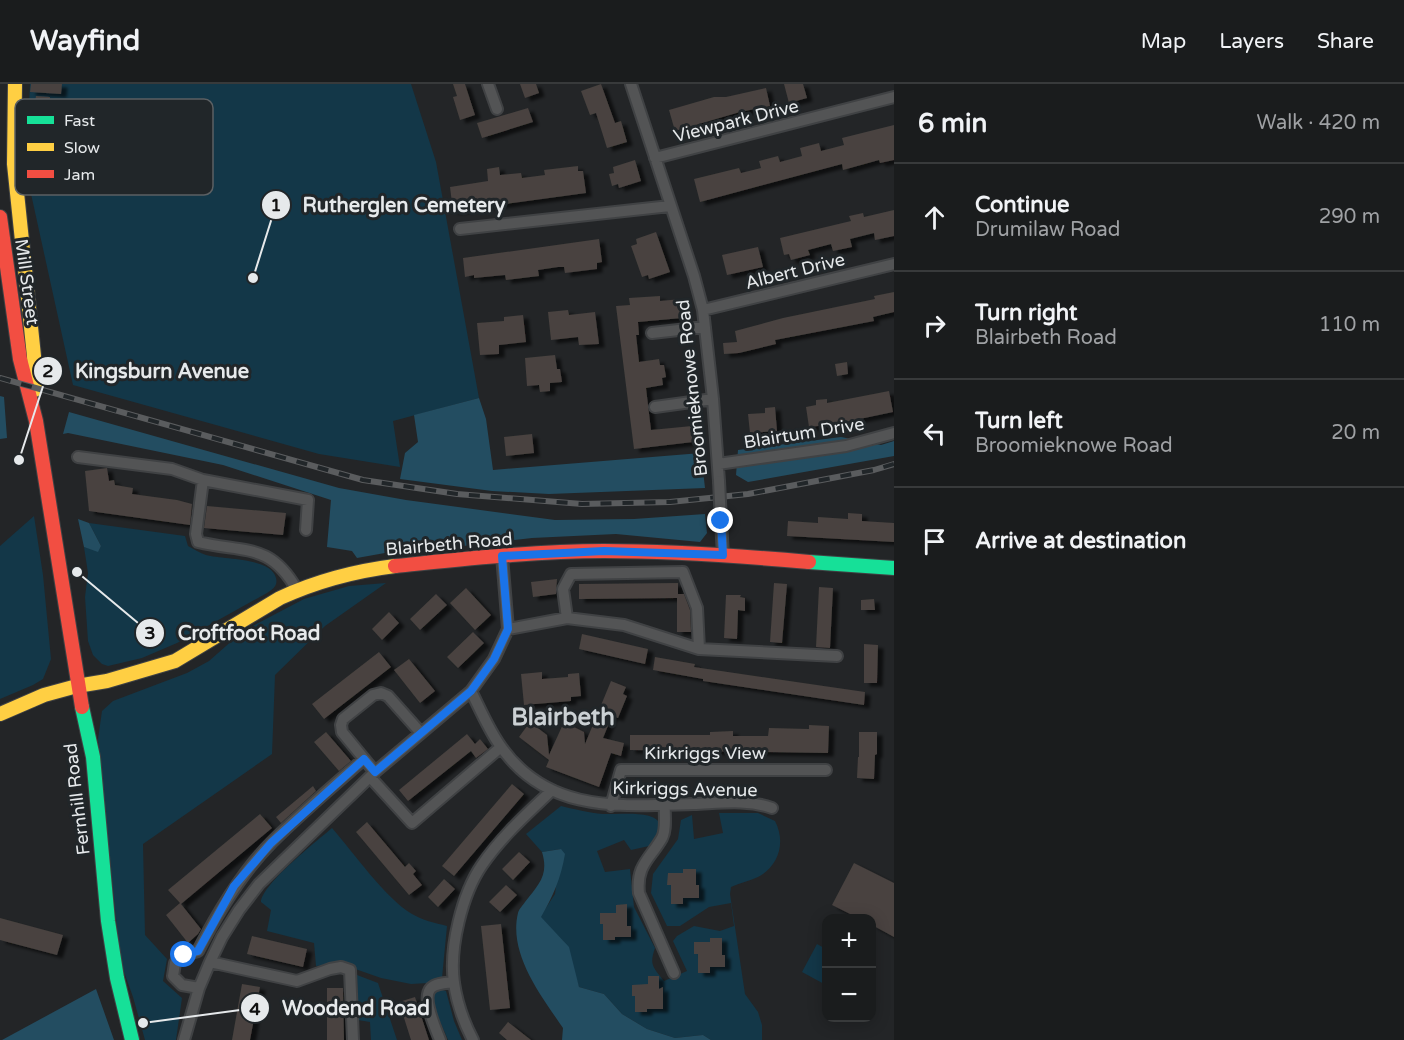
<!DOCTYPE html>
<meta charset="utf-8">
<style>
:root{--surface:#1a1c1d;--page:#232526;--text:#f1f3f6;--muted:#9fa1a4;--line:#383a3b}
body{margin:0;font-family:"Varela Round",sans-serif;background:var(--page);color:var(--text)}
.controls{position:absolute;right:18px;bottom:18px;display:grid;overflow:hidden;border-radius:12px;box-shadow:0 3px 15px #0003}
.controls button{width:54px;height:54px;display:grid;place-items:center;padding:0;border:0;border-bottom:2px solid var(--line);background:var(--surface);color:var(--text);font:30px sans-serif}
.stop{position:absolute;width:18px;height:18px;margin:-14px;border:4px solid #1a73e8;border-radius:50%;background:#fff}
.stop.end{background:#1a73e8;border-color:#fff;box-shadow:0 2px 6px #0008}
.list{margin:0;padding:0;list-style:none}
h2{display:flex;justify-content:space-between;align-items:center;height:78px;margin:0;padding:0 24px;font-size:26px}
h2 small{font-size:20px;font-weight:400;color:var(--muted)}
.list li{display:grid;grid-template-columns:39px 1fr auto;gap:18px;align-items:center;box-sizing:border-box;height:108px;padding:0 24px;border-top:2px solid var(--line)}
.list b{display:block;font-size:22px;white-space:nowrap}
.list p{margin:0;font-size:20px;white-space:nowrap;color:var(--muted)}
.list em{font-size:20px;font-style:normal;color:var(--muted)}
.icon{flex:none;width:33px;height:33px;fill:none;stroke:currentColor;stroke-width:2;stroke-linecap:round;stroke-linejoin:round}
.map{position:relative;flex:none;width:894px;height:956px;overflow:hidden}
header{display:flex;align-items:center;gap:36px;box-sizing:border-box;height:84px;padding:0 30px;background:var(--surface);border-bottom:2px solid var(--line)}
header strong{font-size:28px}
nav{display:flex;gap:33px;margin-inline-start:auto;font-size:21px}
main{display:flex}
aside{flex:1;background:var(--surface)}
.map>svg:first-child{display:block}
.green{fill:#133748}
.forest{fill:#234d61}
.building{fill:#48423f;filter:url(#shadow)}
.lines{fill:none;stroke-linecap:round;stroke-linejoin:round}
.street-casing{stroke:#404244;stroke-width:14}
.fast-casing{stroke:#404244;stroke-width:16}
.slow-casing{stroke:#404244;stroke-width:16}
.jam-casing{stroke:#404244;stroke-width:16}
.street{stroke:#535455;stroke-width:10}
.fast{stroke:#16e098;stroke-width:14}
.slow{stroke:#ffcf43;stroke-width:14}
.jam{stroke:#f24e42;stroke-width:14}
.rail-casing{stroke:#5a5c5e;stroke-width:6}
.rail{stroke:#212629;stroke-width:4;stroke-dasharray:11;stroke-linecap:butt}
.street-bridge-casing{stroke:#404244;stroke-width:14;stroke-linecap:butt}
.street-bridge{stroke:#535455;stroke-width:10}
.route{stroke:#1a73e8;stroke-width:8}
.labels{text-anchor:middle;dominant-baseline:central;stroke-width:6;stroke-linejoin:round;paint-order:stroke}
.street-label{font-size:18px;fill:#e6e9eb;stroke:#212629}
.district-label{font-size:24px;font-weight:bold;fill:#cbd1d4;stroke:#212629}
.key{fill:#212629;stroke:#5c6063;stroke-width:1.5}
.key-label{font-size:16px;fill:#e6e9eb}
.leader{fill:none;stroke:#e6e9eb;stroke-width:2}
.callout-dot{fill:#e6e9eb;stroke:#212629;stroke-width:2}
.mark-label{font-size:18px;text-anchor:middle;font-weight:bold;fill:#111}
.callout-label{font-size:20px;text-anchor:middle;font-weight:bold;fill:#e6e9eb;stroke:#212629;stroke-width:6;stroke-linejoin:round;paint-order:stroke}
</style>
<header>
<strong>Wayfind</strong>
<nav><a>Map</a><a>Layers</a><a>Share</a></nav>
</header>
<main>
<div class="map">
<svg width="894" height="956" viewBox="0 0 894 956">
<defs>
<filter id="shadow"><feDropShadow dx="5.5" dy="3.5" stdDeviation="1.5" flood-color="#0009"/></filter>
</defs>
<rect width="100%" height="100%" fill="#232527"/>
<path class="green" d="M30 0H411L436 78 479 314 393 337 400 383 319 370 73 301 26 87Z
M34 432 43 491 51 575 43 595 33 601 0 615V462Z
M89 439 185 452 188 462C194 465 200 469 206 471 223 476 271 473 276 494 278 502 273 505 267 509L177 559 142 574 108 582 102 580 93 571 88 557 85 513 88 489 84 463 98 467 101 462Z
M386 499 325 542 275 591 272 670 143 760 145 851 167 875 163 897 182 914 176 956H145L133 913 124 888 119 865 98 655 102 627 113 617 187 589 209 577 243 547 304 515 349 502Z
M561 722C574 725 589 729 603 730 615 731 657 725 660 741 661 747 653 756 649 762L631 766 624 756 597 767 605 788 630 785 634 823 655 864C649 881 653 883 664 897L687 887 673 857 677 852 694 842 720 847 734 842 731 819 709 823 680 842H667L651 809 653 790 678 755 681 736 692 731 694 755 723 749 719 729H758L775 737C786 758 779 782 758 793 749 797 740 799 731 803L730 810 745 910 758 928 762 941V956H711L703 951 675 954 647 945 622 930 604 910 579 903 564 858 540 833 555 810 561 765 542 768 526 750Z
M332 744C353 768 386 815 412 830 422 836 435 839 447 842L442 894 428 899 411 900 381 894 341 880 316 882 314 859 267 847 271 826 261 818C262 800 317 757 332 744Z
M817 860 826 865V901L802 888Z
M357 891 378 899 397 956H371L370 938 358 936Z
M439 905 446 907 454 937 462 956H448C442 940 433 928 433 910Z"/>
<path class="forest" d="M0 312 4 313 7 354 0 355Z
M479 314 486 335 493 386 701 369 705 404 549 410 492 407 400 395 405 369 418 358 414 331Z
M69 328 339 404 406 416 555 436 634 435 705 430 707 449 700 458 616 450 532 454 446 464 396 467 357 474 352 467 327 463 331 416 223 381 68 349 63 350Z
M841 353 881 361 894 357V372L748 398 736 391 738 366Z
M78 435 89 439 101 462 98 468 84 463Z
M561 765 565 770C561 794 553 812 541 833L569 863 579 903 604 910 622 930 647 945 675 954 703 951 711 956H562L563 944C542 913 508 870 518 829 519 825 523 821 525 818 539 800 549 791 542 768Z
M96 905 114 956H2Z"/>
<path class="building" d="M31 0H62L61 10 30 8Z
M453 0H465L475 31 460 36 453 13 457 12Z
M520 0H536L539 9 525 14Z
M601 0 615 39 621 37 627 58 607 64 596 29 590 31 581 7Z
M784 0H803L807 14 789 19Z
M766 4 770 22 740 28 675 47 669 26 714 13H726Z
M36 12 50 13 49 25 34 24Z
M528 24 533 38 482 54 477 39Z
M894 41V76L880 79 879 76 843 86 842 80 700 118 694 95 739 84 741 89 761 84 759 77 778 72 780 78 802 72 800 64 819 59 821 67 844 61 842 54Z
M635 76 641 97 619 104 618 100 612 102 609 90 614 89 613 83Z
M578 82V87H583L586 109 453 127 450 103 488 97 487 85 499 83 500 91 521 89 522 94 545 91 544 86Z
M894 126V152L875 156 874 149 850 155 852 163 833 167 831 160 808 166 810 171 791 176 789 170 784 171 780 154 851 137 849 132 863 129 864 133Z
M656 148 670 188 649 195 648 191 642 193 631 162 637 160 636 155Z
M599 155 602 178 597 179V185L565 189 564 183H558L538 186 539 192 506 196 505 191 474 194V191L465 193 463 174Z
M758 163 763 183 727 191 722 171Z
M894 208V228L873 233 874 237 775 256 776 260 739 269 724 270 723 259 737 258 735 247 783 234 875 215 874 212Z
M660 212V217L681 215 682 234 638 238 639 251H636L639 278 659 275 660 281H664L666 293 662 294 663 301 646 304 651 346 692 342 693 358 634 365 616 222 630 221 629 214Z
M568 226 569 231 595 228 599 260 579 261 578 253 551 256 548 228Z
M523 231 526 258 499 261V270L480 271 477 239 504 237V233Z
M555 271 557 285H560L562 298 550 299V307L540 308 539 301 527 302 525 274Z
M847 278 848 290 837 292 835 280Z
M889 307 893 328 836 340 809 343 806 323 816 321V316L827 315V319Z
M775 323 777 347 750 349 748 330 765 329V324Z
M532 350 534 369 506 372 504 353Z
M107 384 109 397 114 396 115 401 133 404 132 410 177 416 192 420 190 441 89 427 85 387Z
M207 422 286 429 283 451 204 444Z
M848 429 862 430V437L894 439V458L787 452 788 437 818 439V433L848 435Z
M557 495 556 510 533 513 531 498Z
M678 499V510H684L690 526 691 548H677V514L579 515V500Z
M774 499 787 500 782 559 770 558Z
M819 503 833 504 830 564 816 563Z
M466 504 491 531 475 546 450 519Z
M436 510 447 521 420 546 410 535Z
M726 511H741L740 513 745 514V527L738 526 737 555 724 554Z
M874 515 875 526H861V516Z
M389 528 399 539 382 556 372 545Z
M473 548 484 559 458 584 447 573Z
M582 550 648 565 645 580 579 565Z
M864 560 878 561 877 599H864Z
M379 568 391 583 324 635 312 620Z
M655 573 695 580 694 583 865 608 864 621 703 597V595L653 586Z
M409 575 435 607 420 619 394 586Z
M542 588V595L568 593V590L579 589 581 612 571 613V617L524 621 521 590Z
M611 597 626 603 623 610 627 612 618 634 612 632 603 654 624 659 621 672 611 669 599 703 546 683 549 676 519 653 530 638 547 651 549 671 564 638 584 648 585 660Z
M809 641 829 642 828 669 630 666V651H710V648L733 647V652H768L769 644 809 645Z
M326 648 351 677 339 687 314 658Z
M859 648H877V670L875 671 874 695 857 694 858 673H859Z
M467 650 475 660 480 655 488 665 476 674 471 667 408 717 399 706Z
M512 700 524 710 454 792 442 782Z
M313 702 316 707 281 739 276 733Z
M260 730 272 744 181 820 201 845 198 850 188 859 166 831 180 819 168 806Z
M367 738 405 783 409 779 416 787 413 790 422 801 409 811 356 748Z
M519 768 530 778 513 796 502 785Z
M854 779 894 799V853L872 841V834H858L832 821Z
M683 785H696V801H699V814H683V820H671V801H667L668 789H683Z
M444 795 455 805 438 823 428 813Z
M506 801 517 811 500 828 489 818Z
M627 820V842H631V853H615V856H603V840H600V829H616V821Z
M0 834 63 851 57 871 0 856Z
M501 840 510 924 490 926 481 842Z
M252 852 307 865 303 883 247 870Z
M710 854H722V871H725V883H710V889H698V870H694V858H710Z
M648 892H659V905L663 903V925H647V928H635V912H632V901L648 900Z
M242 900 260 903 250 956H232Z
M327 904H343L344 956H327Z
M415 913 429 956H411L399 918Z
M508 938 531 956H507L499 949Z"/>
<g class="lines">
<defs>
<path id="street" d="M488 0 497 25
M631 0 694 192 703 226 713 315 719 397
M655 74 894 13
M460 145 670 122
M703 226 894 180
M652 249 705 243
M655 323 713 315
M78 373 172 385 203 396 308 416 306 446
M718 380 846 362 894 349
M203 396 196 450 198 458C244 469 270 458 297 506
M721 437 723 471
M567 534 563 505 571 490 683 488 697 524 699 565
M508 545 567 534 624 541 699 565 837 572
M471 607C480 625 488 644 499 660 546 730 620 722 694 720 720 719 747 715 772 724
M375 688 342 648 341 641 343 635 373 611 381 609 388 612 421 649
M370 693 412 739 501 663
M665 721C664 731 667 745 662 754 650 775 636 781 639 809L674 889
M611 722 621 686H826
M210 878 297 897 330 885 341 883 350 886 353 956
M199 904 182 901 173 892 175 879 184 871 198 867C218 828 241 789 272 758 301 729 333 702 364 675
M184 956 199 904 210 878 222 853 239 826 259 800 375 688 471 607 494 575 508 545 502 472
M440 956C436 945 421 914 431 904 436 899 446 899 454 898
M473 956C464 939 457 919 454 899 449 864 462 810 482 781 501 753 527 730 551 707"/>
<path id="fast" d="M809 478 894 484
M82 623 93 673 108 837 117 894 132 956"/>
<path id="slow" d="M15 0 14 80 34 272 35 306
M0 630 44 611 77 602 107 597 175 577 280 514C317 497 355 487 395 482"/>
<path id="jam" d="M0 133 20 275 36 337 82 623
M395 482C465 475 535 467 604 467 673 467 741 472 809 478"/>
</defs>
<use href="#street" class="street-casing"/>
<use href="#fast" class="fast-casing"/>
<use href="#slow" class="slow-casing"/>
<use href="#jam" class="jam-casing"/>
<use href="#street" class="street"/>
<use href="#fast" class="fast"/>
<use href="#slow" class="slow"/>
<use href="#jam" class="jam"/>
<defs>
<path id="rail" d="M0 294 363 396 457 410 582 420 670 418 748 410 874 386 894 380"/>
</defs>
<use href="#rail" class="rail-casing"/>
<use href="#rail" class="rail"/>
<defs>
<path id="street-bridge" d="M719 397 721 437"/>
</defs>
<use href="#street-bridge" class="street-bridge-casing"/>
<use href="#street-bridge" class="street-bridge"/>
</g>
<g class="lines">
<path class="route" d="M184 871 198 867 234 802 271 759 364 675 375 688 471 607 494 575 508 545 502 472 604 467 723 471 721 437"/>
</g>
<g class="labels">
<g class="street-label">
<text transform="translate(736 37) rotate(-14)">Viewpark Drive</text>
<text transform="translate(795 187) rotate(-14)">Albert Drive</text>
<text transform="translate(27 198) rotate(82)">Mill Street</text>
<text transform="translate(692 304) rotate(-96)">Broomieknowe Road</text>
<text transform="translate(804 349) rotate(-9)">Blairtum Drive</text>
<text transform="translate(449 460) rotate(-5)">Blairbeth Road</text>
<text x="705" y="669">Kirkriggs View</text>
<text transform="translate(685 705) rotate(1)">Kirkriggs Avenue</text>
<text transform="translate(77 715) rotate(-97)">Fernhill Road</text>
</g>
<g class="district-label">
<text x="563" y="633">Blairbeth</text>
</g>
</g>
<rect x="15" y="15" width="198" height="96" rx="9" class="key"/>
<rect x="27" y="32" width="27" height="8" fill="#16e098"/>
<rect x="27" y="59" width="27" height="8" fill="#ffcf43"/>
<rect x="27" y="86" width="27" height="8" fill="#f24e42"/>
<g class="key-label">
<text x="64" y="42">Fast</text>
<text x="64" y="69">Slow</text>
<text x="64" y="96">Jam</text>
</g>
<path class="leader" d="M253 194L276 121M19 376L48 287M77 488L150 549M143 939L255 924"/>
<g class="callout-dot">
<circle cx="253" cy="194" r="6"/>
<circle cx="19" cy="376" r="6"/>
<circle cx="77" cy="488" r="6"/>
<circle cx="143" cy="939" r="6"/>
<circle cx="276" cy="121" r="15"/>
<circle cx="48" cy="287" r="15"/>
<circle cx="150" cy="549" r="15"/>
<circle cx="255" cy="924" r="15"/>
</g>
<g class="mark-label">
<text x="276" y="127">1</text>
<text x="48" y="293">2</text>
<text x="150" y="555">3</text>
<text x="255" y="931">4</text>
</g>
<g class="callout-label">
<text x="404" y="128">Rutherglen Cemetery</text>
<text x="162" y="294">Kingsburn Avenue</text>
<text x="249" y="556">Croftfoot Road</text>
<text x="356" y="931">Woodend Road</text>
</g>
</svg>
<div class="controls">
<button>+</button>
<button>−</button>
</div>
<div class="stop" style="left:184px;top:871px"></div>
<div class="stop end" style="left:721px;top:437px"></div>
</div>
<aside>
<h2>6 min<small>Walk · 420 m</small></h2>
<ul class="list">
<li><svg class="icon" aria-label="ahead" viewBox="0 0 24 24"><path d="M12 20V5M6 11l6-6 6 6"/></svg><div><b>Continue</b><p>Drumilaw Road</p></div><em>290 m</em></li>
<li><svg class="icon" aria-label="right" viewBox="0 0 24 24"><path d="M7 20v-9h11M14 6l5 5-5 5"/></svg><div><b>Turn right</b><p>Blairbeth Road</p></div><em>110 m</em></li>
<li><svg class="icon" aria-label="left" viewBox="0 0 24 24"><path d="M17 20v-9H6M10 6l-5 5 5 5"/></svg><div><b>Turn left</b><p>Broomieknowe Road</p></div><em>20 m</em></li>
<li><svg class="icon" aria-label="arrive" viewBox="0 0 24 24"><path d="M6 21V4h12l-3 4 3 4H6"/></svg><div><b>Arrive at destination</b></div></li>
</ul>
</aside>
</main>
